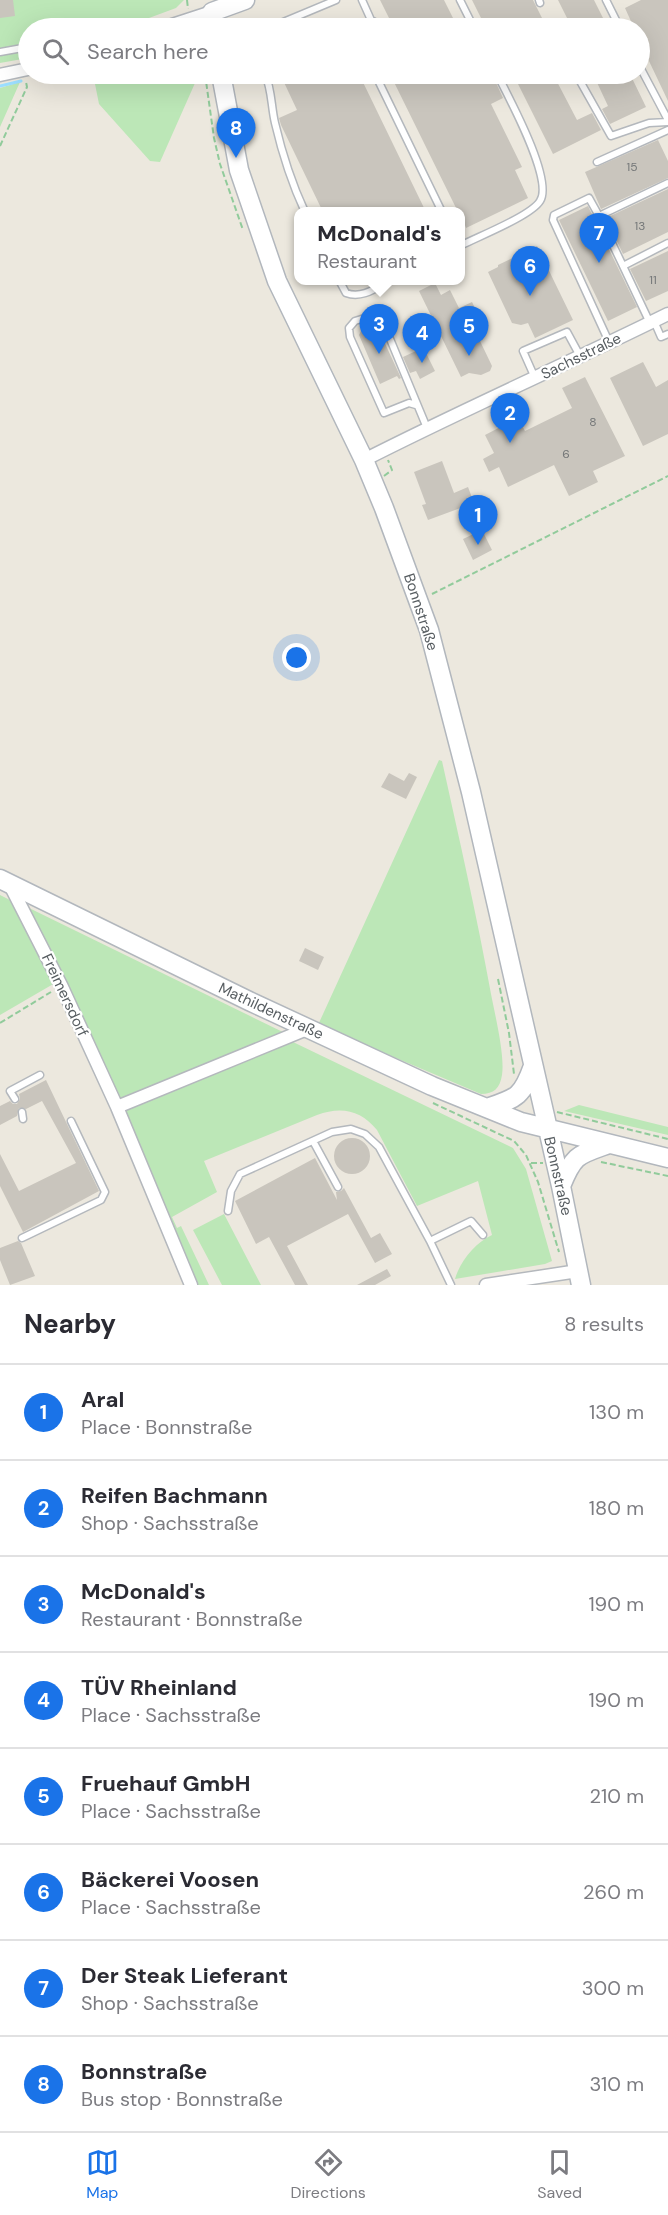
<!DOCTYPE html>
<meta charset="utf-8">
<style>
:root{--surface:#fff;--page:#f7f7f7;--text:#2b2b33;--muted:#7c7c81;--line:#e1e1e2;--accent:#1a73e8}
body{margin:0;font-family:"DM Sans",sans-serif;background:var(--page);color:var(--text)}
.you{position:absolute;left:297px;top:658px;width:21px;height:21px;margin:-15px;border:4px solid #fff;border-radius:50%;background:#1a73e8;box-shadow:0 0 0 9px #1a73e833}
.badge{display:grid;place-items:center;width:39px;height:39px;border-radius:50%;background:var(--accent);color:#fff;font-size:20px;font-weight:700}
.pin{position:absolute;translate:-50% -50px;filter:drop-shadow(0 2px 3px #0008)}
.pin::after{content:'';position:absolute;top:32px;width:21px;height:18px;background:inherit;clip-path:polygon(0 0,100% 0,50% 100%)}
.popup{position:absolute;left:294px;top:207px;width:171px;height:78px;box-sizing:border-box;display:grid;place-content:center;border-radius:12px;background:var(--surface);filter:drop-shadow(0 2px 4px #0005);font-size:20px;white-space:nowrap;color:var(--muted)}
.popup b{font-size:22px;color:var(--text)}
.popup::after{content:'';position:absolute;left:50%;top:100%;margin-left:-12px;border:12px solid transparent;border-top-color:var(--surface)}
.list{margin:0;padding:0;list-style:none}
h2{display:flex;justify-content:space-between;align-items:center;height:78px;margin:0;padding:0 24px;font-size:26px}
h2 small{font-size:20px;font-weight:400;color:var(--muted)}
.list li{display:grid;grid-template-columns:39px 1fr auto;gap:18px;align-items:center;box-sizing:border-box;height:96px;padding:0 24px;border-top:2px solid var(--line)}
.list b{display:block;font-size:22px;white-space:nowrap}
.list p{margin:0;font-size:20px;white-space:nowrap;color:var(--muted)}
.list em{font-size:20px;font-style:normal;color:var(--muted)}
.icon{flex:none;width:33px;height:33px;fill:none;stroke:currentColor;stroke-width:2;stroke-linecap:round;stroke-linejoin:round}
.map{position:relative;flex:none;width:668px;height:1285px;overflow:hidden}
.search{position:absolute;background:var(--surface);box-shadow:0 6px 24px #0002;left:18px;right:18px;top:18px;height:66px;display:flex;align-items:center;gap:15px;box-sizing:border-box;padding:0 21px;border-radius:33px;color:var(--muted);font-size:22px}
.sheet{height:846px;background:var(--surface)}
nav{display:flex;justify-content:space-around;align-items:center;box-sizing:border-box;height:84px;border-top:2px solid var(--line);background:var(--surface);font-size:16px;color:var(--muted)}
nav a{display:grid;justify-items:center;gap:3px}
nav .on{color:var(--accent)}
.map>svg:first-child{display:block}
.green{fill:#bce7b7}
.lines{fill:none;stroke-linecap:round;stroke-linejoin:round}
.stream{stroke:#9bdeff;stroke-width:3}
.building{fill:#c9c5bd}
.lane-casing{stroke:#b4b8bd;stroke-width:9}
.street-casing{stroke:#b4b8bd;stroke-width:15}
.secondary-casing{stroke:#b2b7bd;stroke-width:21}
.path{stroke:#91cb9b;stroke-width:2;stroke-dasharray:6 3;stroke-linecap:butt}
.lane{stroke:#fff;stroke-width:6}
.street{stroke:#fff;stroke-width:12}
.secondary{stroke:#fff;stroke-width:18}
.labels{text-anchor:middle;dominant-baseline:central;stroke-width:4.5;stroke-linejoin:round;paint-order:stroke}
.number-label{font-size:12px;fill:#747778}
.street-label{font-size:15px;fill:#575d61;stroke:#fff}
</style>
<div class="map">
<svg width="668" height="1285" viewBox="0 0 668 1285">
<rect width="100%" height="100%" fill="#ece8de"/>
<path class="green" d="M0 0H184L176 8 122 28H28V58L0 63Z
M93 74H199L160 162 150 161 99 104Z
M20 82 0 127V88Z
M439 760 442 761C459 838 477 916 491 994 495 1015 505 1055 502 1075 500 1088 494 1094 481 1094L318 1025Z
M0 895 10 900 55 983 0 1015Z
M27 907 289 1035 119 1101Z
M293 1042 513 1148 526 1169 552 1261 545 1264 455 1279C460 1261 476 1242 492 1235L478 1181 417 1206 377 1130C361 1110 341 1106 317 1115L204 1161 217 1192 172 1217 177 1228 181 1226 209 1285H198L134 1143 122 1110Z
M579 1105 668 1127V1135L564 1111Z
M224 1214 261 1285H222L193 1230Z"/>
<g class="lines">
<path class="stream" d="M35 77 48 74
M0 86 21 81"/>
</g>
<path class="building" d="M0 0H13L15 16 0 18Z
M380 0H444L458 28H394Z
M472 0H533L547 28H486Z
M558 0H594L608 28H572Z
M641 0H668V101L639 40V28H634L625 8Z
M320 18 325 28H298Z
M287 74H359L426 212H323L281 125 279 118 297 110 281 76Z
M390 74H492L503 98 491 104 522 167 515 170 528 198 466 228 460 212H458Z
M513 74H553L577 120 592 113 601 130 553 154Z
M593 74H630L646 107 610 124 602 109 608 106Z
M658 140 668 161V178L601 209 585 172Z
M668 189V232L623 254 606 218Z
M588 206 637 307 608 321 559 220Z
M537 246 573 320 535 338 528 323 521 325 512 323 488 272 498 267V265Z
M668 251V291L646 301 630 269Z
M435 283 441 295 450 290 459 308 472 302 479 316 470 320 492 366 490 371 481 375 469 373 461 377 419 291Z
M373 326 379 338 382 337 401 378 399 379 397 376 380 384 359 335 361 331Z
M421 333 426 343 422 345 435 371 420 379 416 371 410 373 403 357 416 351 410 339Z
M643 362 656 387 668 380V434L643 446 610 378Z
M585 377 625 456 593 471 598 482 569 496 554 465 508 487 499 467 489 472 483 459 494 453 485 435 518 418 525 431 572 408 562 388Z
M442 461 454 493 468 487 474 503 428 520 422 505 426 504 414 472Z
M482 530 492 550 473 560 463 539Z
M389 773 404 781 409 773 417 777 406 799 381 787Z
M305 948 324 957 318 970 299 961Z
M46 1080 99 1191 23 1232 0 1186V1154L19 1191 76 1163 42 1101 26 1109 19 1108 17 1116 0 1125V1106L10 1101 13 1104H17L20 1099 19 1094Z
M334 1156a18 18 0 1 1 36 0a18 18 0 1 1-36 0Z
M315 1158 337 1200 336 1192 341 1191 344 1188 371 1238 380 1233 392 1254 375 1263 348 1214 287 1246 308 1285H295L269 1237 256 1244 235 1201Z
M18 1241 21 1243 35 1276 10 1285 0 1260V1248Z
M387 1269 391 1276 375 1285H357Z"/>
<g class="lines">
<defs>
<path id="lane" d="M460 0 474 28
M539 0 540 3
M606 0 620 28
M371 20 385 28
M269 28 336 0
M353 28 371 20 362 0
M0 52 28 47
M640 67 668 120
M265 74C272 90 271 106 275 123 282 153 292 184 305 212
M375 74 442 212
M576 74 611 136 649 123 668 122
M597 162 668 130
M668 183 599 216 623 266 668 243
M599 216 589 198 554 215 553 220 609 342
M460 246C477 237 531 216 540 201 554 180 508 96 497 74
M623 266 650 323
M339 280 346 293C362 299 376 288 391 280
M654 321 661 337 668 334
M535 378 523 351 567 332 580 356
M416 405 409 403 384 413 350 337 349 328 355 321 371 316 383 322 427 428
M15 1099 10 1091 40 1075
M22 1112 23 1119
M313 1141 338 1187
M228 1211 231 1191 240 1174 332 1132 351 1129 365 1134 379 1147 430 1241
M22 1238 101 1200 105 1192 71 1121
M451 1285 430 1241 471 1221 483 1235"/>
<path id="street" d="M163 28 212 12
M0 75 28 69
M364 460C464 409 567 364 668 314
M10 885 62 987 117 1107 191 1285
M117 1107 307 1029
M486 1285 578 1271"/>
<path id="secondary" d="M212 12 245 0
M221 74 239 170 277 281 364 460 384 508 429 630 471 792 561 1186 581 1285
M0 879 249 1001 432 1086 521 1122 668 1158
M487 1108C517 1098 522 1097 533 1066
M561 1186C574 1154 578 1155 609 1144"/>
</defs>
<use href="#lane" class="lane-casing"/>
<use href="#street" class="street-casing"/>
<use href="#secondary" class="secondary-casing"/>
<path class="path" d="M187 0 188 9
M205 74 214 138 220 164 243 230
M0 146 27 87 26 82
M384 476 392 470 388 460
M432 594 668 476
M498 979 509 1033 514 1074
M0 1023 51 992
M433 1103 514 1141 526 1155 538 1182 559 1252
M557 1112 668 1139
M601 1162 668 1176
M531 1163H543"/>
<use href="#lane" class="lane"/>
<use href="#street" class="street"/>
<use href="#secondary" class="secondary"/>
</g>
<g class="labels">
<g class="number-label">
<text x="632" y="167">15</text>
<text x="640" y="226">13</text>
<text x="653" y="280">11</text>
<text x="593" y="422">8</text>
<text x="566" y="454">6</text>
</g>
<g class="street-label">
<text transform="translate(581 356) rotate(-26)">Sachsstraße</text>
<text transform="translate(421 612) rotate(72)">Bonnstraße</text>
<text transform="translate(65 995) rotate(65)">Freimersdorf</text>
<text transform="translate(271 1011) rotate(25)">Mathildenstraße</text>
<text transform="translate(558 1176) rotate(77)">Bonnstraße</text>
</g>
</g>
</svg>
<div class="you"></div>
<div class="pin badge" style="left:478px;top:545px">1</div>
<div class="pin badge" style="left:510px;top:443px">2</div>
<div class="pin badge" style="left:379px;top:354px">3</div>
<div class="popup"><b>McDonald's</b>Restaurant</div>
<div class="pin badge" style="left:422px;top:363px">4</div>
<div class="pin badge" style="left:469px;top:356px">5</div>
<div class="pin badge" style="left:530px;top:296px">6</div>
<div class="pin badge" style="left:599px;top:263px">7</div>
<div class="pin badge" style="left:236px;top:158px">8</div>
<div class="search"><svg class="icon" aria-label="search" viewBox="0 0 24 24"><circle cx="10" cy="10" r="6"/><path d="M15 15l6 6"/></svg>Search here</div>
</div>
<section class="sheet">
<h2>Nearby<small>8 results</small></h2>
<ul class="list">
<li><span class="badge">1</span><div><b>Aral</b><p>Place · Bonnstraße</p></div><em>130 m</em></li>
<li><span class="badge">2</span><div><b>Reifen Bachmann</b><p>Shop · Sachsstraße</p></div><em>180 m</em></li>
<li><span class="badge">3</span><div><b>McDonald's</b><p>Restaurant · Bonnstraße</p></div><em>190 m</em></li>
<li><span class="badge">4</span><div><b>TÜV Rheinland</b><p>Place · Sachsstraße</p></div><em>190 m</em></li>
<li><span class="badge">5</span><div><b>Fruehauf GmbH</b><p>Place · Sachsstraße</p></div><em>210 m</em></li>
<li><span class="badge">6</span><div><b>Bäckerei Voosen</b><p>Place · Sachsstraße</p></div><em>260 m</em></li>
<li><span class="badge">7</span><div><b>Der Steak Lieferant</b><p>Shop · Sachsstraße</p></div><em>300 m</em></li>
<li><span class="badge">8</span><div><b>Bonnstraße</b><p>Bus stop · Bonnstraße</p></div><em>310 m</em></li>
</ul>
</section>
<nav>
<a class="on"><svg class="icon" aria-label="map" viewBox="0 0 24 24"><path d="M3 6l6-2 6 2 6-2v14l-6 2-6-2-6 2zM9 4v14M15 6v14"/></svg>Map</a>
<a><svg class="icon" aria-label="directions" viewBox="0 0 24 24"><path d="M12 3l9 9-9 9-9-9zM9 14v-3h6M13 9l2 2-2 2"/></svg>Directions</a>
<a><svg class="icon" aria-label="saved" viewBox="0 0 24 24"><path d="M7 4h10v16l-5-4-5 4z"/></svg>Saved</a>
</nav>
